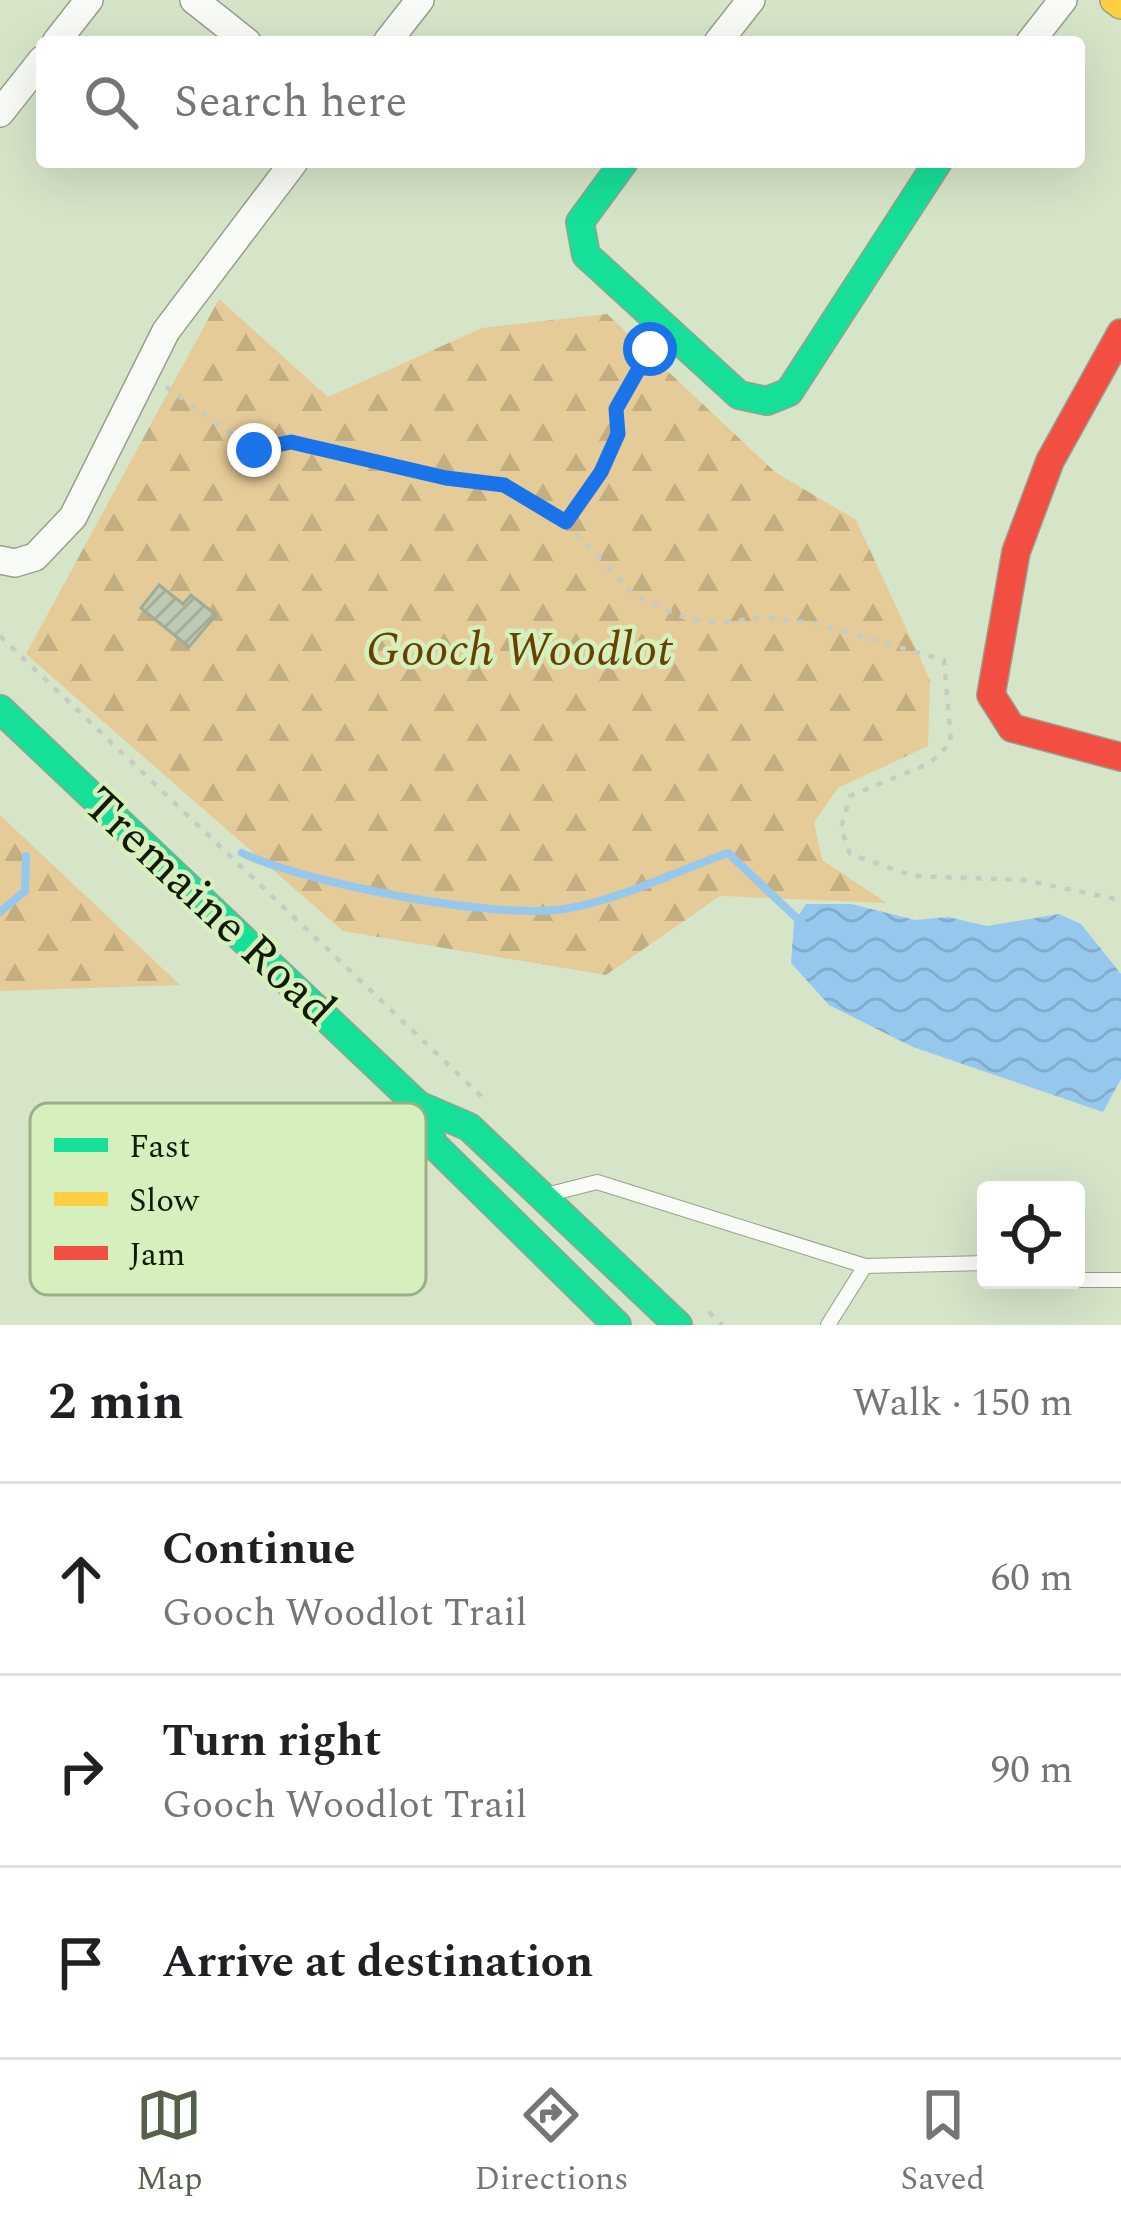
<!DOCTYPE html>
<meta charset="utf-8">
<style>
:root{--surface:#fff;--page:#f6f6f6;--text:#202124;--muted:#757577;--line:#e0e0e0;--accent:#56614b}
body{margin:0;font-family:Spectral,serif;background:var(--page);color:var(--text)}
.controls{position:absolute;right:36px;bottom:36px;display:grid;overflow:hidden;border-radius:12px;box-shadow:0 12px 48px #0002}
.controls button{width:108px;height:108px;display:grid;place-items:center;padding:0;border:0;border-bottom:3px solid var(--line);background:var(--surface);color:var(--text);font:60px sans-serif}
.stop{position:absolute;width:36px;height:36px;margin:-27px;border:9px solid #1a73e8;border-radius:50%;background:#fff}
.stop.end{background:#1a73e8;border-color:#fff;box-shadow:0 3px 12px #0008}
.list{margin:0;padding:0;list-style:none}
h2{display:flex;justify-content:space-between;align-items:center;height:156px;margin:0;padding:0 48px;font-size:51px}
h2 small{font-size:39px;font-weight:400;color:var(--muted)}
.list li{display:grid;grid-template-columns:78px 1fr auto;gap:36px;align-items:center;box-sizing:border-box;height:192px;padding:0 48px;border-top:3px solid var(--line)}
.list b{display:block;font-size:45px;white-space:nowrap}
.list p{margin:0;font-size:39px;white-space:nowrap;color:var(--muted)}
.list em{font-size:39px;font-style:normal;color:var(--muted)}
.icon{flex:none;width:66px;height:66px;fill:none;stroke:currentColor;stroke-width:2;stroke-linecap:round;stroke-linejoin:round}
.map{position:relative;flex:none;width:1121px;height:1325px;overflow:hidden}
.search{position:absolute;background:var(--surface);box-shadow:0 12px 48px #0002;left:36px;right:36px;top:36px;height:132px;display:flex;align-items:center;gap:30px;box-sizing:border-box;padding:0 42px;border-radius:12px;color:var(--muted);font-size:45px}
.sheet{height:732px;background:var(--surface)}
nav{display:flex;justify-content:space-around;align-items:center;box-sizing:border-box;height:168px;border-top:3px solid var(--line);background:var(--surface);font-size:33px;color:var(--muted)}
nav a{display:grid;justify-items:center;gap:6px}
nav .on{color:var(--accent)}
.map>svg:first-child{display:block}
.forest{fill:url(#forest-firs)}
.water{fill:url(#water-waves)}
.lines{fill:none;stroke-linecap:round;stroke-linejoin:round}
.stream{stroke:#96c8ee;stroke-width:8}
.building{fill:url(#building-hatch);stroke:#a1ac96;stroke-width:3}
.lane-casing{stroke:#96a08c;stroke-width:16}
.street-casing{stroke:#96a08c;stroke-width:30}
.fast-casing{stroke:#96a08c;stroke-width:30}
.slow-casing{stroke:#96a08c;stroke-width:30}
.jam-casing{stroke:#96a08c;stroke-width:30}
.path{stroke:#c7cbc3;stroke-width:4.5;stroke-dasharray:6 9;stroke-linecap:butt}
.lane{stroke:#f9fbf7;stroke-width:14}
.street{stroke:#f9fbf7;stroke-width:27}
.fast{stroke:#16e098;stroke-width:27}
.slow{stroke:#ffcf43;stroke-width:27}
.jam{stroke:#f24e42;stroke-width:27}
.route{stroke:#1a73e8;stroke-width:15}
.labels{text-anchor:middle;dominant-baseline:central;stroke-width:9;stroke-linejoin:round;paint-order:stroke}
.park-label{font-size:48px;font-style:italic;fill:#684001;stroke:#d5efbd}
.street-label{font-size:48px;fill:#111a08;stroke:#d5efbd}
.key{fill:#d5efbd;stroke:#9aaf87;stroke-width:3}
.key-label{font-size:33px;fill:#111a08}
</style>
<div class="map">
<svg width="1121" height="1325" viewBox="0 0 1121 1325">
<defs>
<pattern id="forest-firs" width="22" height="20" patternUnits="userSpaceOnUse" patternTransform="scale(3)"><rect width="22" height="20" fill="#e4cb97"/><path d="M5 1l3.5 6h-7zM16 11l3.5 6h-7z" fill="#c3ae81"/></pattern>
<pattern id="water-waves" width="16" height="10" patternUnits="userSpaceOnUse" patternTransform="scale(3)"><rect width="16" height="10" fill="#96c8ee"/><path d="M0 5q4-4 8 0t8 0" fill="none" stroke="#80abcb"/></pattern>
<pattern id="building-hatch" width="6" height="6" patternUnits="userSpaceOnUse" patternTransform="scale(3)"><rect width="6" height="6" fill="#bfcab4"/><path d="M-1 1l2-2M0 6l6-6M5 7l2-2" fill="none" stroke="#a3ad99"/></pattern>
</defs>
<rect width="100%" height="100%" fill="#d6e4c8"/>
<path class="forest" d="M219 299 328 397 482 328 607 314 775 472 856 520 930 680 928 746 838 788 814 822 822 860 887 903 720 896 606 975 343 931 26 654Z
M0 815 180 985 0 991Z"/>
<path class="water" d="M806 904H851L915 920 948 917 987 926 1059 914 1081 924 1121 974V1079L1103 1112 913 1047 829 1005 791 963 794 922Z"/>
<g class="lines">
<path class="stream" d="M242 853C305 883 501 922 570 908 623 898 677 871 728 853L802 923
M0 912 25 891 26 856"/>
</g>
<path class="building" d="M159 585 183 604 191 595 216 615 189 647 141 608Z"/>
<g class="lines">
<defs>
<path id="lane" d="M550 1194 597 1182 865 1266 986 1263
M1076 1280H1121
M828 1325 865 1266"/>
<path id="street" d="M194 0 247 42
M56 42 89 0
M387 42 420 0
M718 42 751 0
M1030 42 1063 0
M0 113 42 60
M0 560 15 563 35 557 73 517 166 331 294 162"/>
<path id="fast" d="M624 162 580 222 586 255 739 395 767 401 789 392 938 162
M0 709 418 1105 469 1127 678 1325
M418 1105 434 1145 617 1325"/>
<path id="slow" d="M1114 0 1121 5"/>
<path id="jam" d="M1121 333 1050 461 1016 552 991 695 1012 728 1121 757"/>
</defs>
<use href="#lane" class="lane-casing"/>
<use href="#street" class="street-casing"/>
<use href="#fast" class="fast-casing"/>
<use href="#slow" class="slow-casing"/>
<use href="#jam" class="jam-casing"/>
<path class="path" d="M166 387 254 450 291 443 445 478 504 486 565 522 635 596 688 619 721 623 764 617 818 624 944 660 951 743 930 763 850 796 841 828 850 854 913 876 1024 880 1121 900
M565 522 601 472 618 434 616 409 648 353
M0 636 483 1098
M709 1312 722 1325"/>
<use href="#lane" class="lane"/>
<use href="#street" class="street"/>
<use href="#fast" class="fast"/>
<use href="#slow" class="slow"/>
<use href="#jam" class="jam"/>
</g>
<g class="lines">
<path class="route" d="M254 450 291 442 446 478 504 485 566 522 601 472 618 434 616 409 650 349"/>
</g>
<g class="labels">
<g class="park-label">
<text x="519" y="650">Gooch Woodlot</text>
</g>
<g class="street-label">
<text transform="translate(209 907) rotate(43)">Tremaine Road</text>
</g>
</g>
<rect x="30" y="1103" width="396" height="192" rx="18" class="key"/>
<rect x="54" y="1138" width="54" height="14" fill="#16e098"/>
<rect x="54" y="1192" width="54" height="14" fill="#ffcf43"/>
<rect x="54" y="1246" width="54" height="14" fill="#f24e42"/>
<g class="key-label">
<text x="129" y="1157">Fast</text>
<text x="129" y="1211">Slow</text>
<text x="129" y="1265">Jam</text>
</g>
</svg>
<div class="controls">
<button><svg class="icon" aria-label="locate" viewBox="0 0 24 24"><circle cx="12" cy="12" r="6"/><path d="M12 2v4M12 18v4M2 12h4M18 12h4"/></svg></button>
</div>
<div class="stop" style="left:650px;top:349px"></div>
<div class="stop end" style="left:254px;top:450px"></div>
<div class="search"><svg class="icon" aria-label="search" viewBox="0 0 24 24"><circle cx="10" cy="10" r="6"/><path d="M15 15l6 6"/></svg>Search here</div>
</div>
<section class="sheet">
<h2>2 min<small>Walk · 150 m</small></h2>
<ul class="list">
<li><svg class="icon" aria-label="ahead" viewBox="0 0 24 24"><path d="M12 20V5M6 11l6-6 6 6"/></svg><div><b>Continue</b><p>Gooch Woodlot Trail</p></div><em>60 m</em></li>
<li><svg class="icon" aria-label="right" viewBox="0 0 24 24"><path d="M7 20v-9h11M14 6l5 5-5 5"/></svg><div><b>Turn right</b><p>Gooch Woodlot Trail</p></div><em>90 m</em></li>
<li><svg class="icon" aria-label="arrive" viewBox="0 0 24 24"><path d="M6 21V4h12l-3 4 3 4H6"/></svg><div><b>Arrive at destination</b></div></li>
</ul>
</section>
<nav>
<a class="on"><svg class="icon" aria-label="map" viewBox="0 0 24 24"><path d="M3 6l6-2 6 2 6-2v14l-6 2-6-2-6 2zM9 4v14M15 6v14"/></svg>Map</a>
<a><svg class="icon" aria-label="directions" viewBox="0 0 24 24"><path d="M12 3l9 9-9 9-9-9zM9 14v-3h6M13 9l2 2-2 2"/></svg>Directions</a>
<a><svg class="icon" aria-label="saved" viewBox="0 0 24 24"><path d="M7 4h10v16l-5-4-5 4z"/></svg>Saved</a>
</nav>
